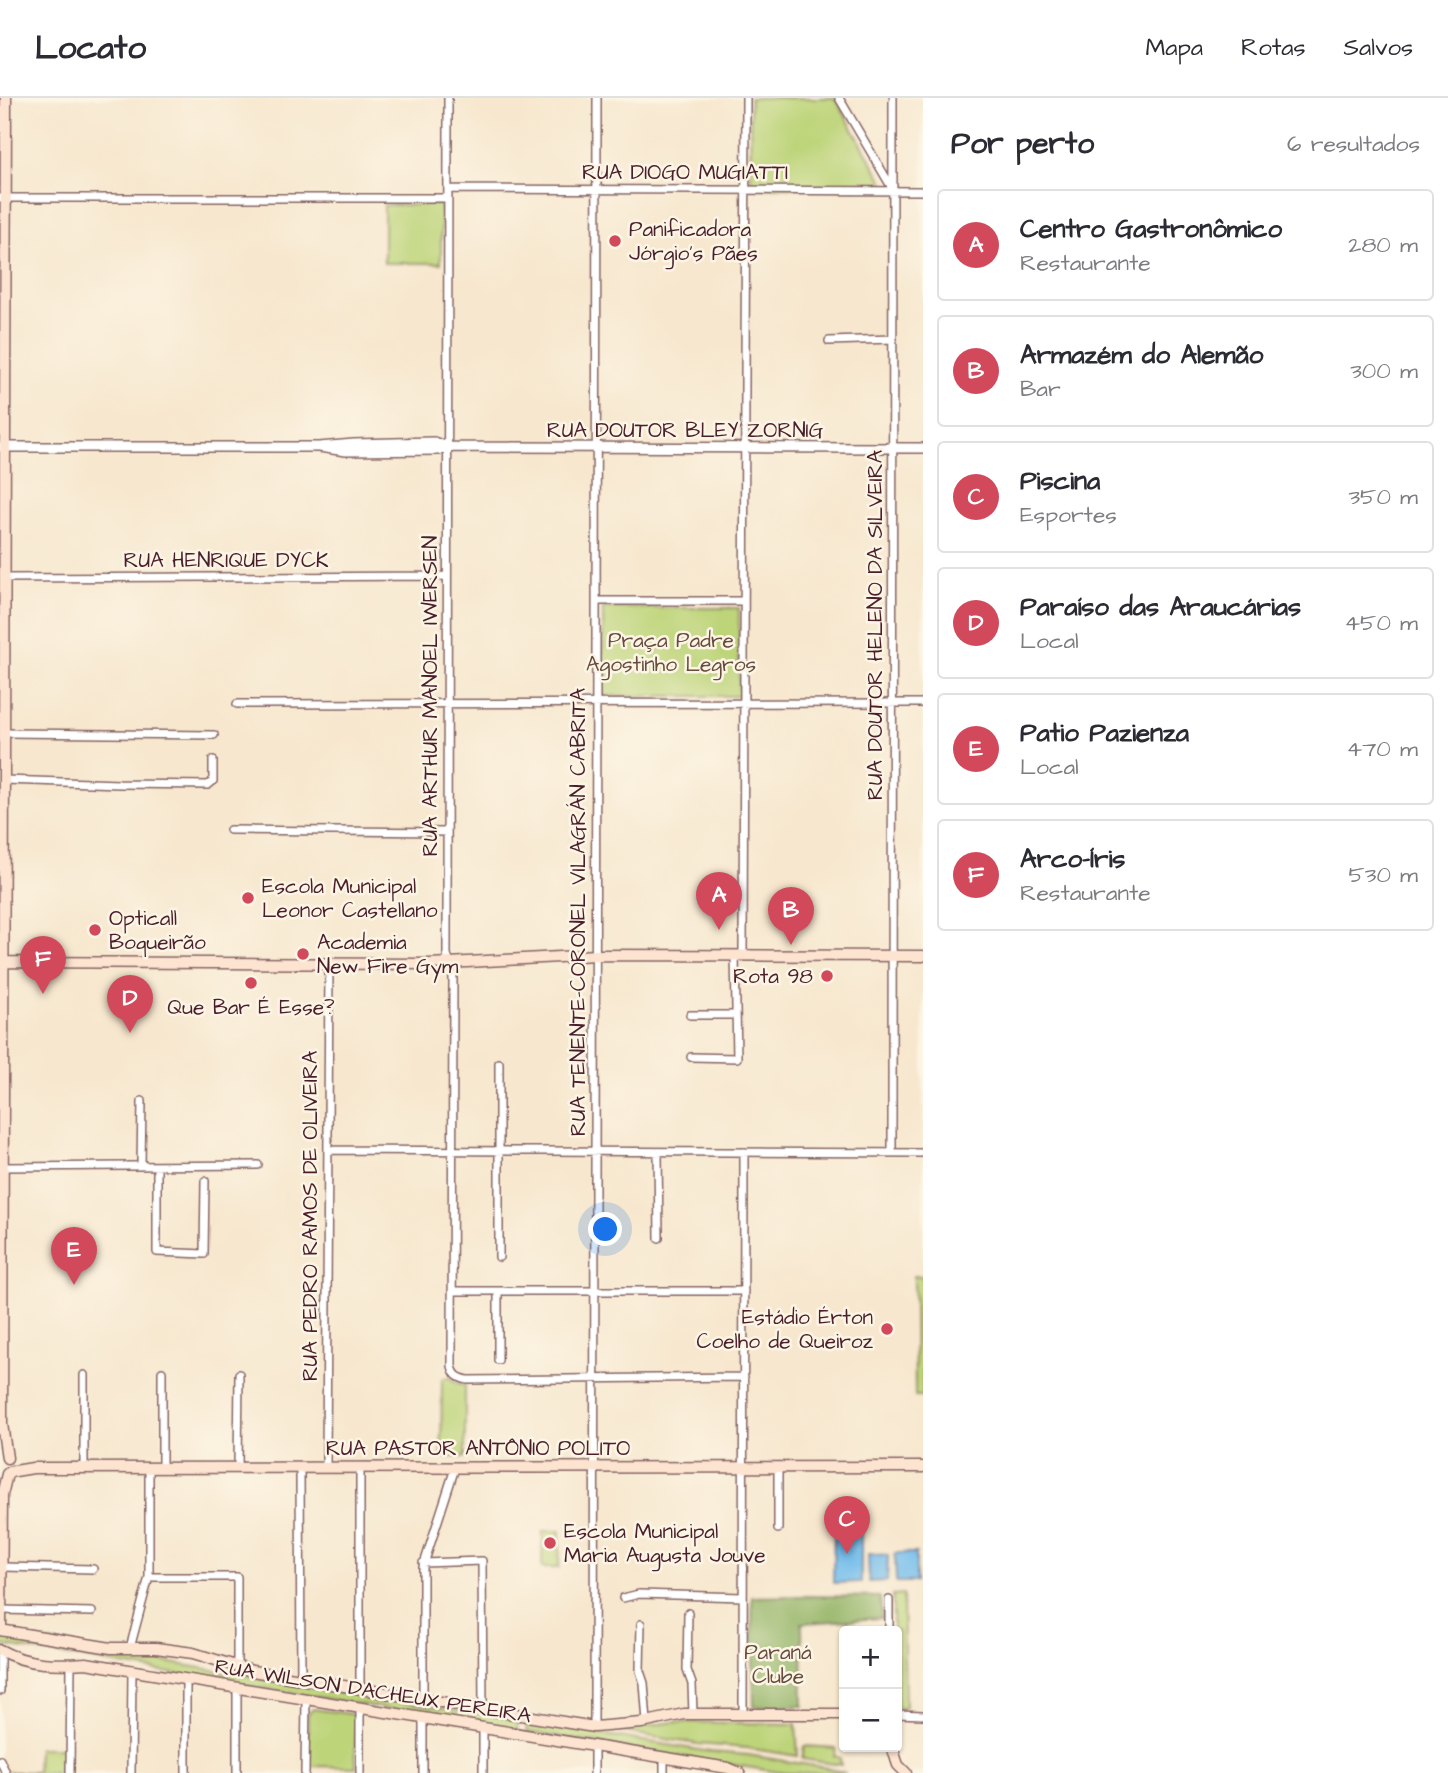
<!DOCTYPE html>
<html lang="pt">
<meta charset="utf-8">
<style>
:root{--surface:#fff;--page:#f7f7f7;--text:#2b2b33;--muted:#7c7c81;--line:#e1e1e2;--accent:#d1495b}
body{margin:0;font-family:"Architects Daughter",sans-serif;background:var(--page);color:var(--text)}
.controls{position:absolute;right:21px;bottom:21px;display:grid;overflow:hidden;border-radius:7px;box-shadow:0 2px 5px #0004}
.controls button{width:63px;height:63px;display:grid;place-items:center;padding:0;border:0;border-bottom:2px solid var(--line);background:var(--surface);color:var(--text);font:35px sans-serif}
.you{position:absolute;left:606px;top:1132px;width:24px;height:24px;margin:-18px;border:5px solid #fff;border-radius:50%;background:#1a73e8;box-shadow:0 0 0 10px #1a73e833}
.badge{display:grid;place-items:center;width:46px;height:46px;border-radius:50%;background:var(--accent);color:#fff;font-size:23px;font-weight:700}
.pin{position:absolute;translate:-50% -58px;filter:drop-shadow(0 2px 4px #0008)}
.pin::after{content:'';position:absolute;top:37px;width:24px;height:21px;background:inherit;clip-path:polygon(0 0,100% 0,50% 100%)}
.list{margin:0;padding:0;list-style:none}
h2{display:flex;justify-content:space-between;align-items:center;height:91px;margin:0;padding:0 28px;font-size:30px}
h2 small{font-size:23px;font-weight:400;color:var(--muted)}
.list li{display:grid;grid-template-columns:46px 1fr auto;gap:21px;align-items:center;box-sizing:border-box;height:112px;margin:0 14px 14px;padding:0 14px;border:2px solid var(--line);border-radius:7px}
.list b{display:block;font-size:26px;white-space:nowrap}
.list p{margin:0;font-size:23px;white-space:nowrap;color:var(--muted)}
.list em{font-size:23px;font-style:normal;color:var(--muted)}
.map{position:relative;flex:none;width:923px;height:1675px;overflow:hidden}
header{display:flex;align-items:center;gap:42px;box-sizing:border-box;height:98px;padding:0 35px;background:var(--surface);border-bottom:2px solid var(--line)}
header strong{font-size:33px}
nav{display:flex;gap:38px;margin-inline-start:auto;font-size:24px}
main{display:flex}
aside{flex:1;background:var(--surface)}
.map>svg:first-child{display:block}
.green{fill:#bdd479;stroke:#847a52;stroke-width:2}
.forest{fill:#96b669;stroke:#706a4a;stroke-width:2}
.water{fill:#73bdec;stroke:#5e6e8c;stroke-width:2}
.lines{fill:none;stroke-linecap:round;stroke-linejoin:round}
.minor-casing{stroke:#876564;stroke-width:10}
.tertiary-casing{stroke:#876564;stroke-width:12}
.secondary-casing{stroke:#876564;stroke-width:13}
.minor{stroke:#fff;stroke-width:7}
.tertiary{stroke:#fff;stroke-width:9}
.secondary{stroke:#fde4d1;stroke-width:10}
.poi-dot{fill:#d1495b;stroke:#fcf5e5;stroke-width:2.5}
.labels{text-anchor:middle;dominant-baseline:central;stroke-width:5;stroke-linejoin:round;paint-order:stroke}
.street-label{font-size:21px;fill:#4a1f2b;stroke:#fcf5e5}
.poi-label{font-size:21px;fill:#4a1f2b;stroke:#fcf5e5;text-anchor:start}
.park-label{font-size:21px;fill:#674c3e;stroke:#fcf5e5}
</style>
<header>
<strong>Locato</strong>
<nav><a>Mapa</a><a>Rotas</a><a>Salvos</a></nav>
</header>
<main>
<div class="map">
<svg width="923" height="1675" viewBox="0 0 923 1675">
<rect width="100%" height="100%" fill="#fcf5e5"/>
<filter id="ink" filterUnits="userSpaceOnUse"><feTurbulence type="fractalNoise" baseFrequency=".0143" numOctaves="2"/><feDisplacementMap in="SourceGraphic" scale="14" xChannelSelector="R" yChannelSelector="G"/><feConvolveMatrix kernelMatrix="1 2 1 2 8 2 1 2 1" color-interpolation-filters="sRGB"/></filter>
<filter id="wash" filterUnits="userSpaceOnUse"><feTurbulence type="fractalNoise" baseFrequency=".00686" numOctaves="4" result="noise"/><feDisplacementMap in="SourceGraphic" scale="28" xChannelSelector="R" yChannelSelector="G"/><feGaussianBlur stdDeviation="1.57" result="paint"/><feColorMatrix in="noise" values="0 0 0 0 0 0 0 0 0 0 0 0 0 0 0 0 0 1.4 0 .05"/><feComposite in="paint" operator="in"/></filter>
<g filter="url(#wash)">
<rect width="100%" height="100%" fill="#f7e7ce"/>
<path class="green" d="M750 0H835L887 90 751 89Z
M384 107H441V165H384Z
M603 510H739V598H603Z
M914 1178H923V1298H915Z
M450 1279 455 1284 465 1287V1359H441L442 1281Z
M543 1433H560L559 1470H542Z
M903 1496 905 1608V1610H897V1533H893V1497Z
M0 1536 403 1604 518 1621 517 1632 0 1547Z
M313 1611 351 1616 355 1621 356 1669 308 1668V1616Z
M675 1624 796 1626 798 1658 747 1650 697 1646 612 1632Z
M529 1625 562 1630H577L600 1636 711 1654 748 1657 827 1670 846 1675H784L527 1634 526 1629Z
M804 1648 836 1650 834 1658 840 1660 841 1667 802 1661Z
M38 1650H66V1675H11L10 1674H37Z"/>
<path class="forest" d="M801 1498 880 1499 882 1520 802 1525 803 1608 754 1609 752 1499Z"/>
<path class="water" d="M834 1429H861V1484L833 1485Z
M895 1455H916V1484H896Z
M868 1456 888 1457 887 1483 869 1484Z"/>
</g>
<g filter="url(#ink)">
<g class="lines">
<defs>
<path id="minor" d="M448 0 447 856 453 877 452 1268C454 1277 458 1280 468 1282L744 1279
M839 0 892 90
M448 91 923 93
M0 100H448
M829 243 893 241
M4 480 447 478
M596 503H744
M237 606 923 605
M4 635 214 637
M4 682 120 686 208 687 213 683V662
M230 732 447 734
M743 857 746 0
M690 917H736
M691 959 737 960 735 857
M328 1052 923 1055
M658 1054 659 1140
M892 1055 893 0
M141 1068 142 1003
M157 1068V1154L204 1156 205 1083
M3 1069 258 1067
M499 1159V965
M452 1193H744
M498 1193V1262
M84 1370V1277
M162 1370V1274
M238 1370 239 1276
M300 1370 301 1581
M326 1370 329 866
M360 1370V1591
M778 1431V1369
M423 1465 482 1463 483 1611
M2 1469 93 1471
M149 1479H237V1568
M623 1500 639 1496 743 1499
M1 1512 92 1514
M688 1515 687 1572 692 1586 693 1616
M641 1526 640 1573 644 1585 647 1624
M889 1533V1502
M130 1550 149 1479V1370
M186 1582V1675
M237 1590V1675
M0 1593V1552
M423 1601V1469L455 1370
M743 1616 744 1054
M897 1616 923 1617
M594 1629 597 0
M483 1630V1675
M0 1662 6 1675
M70 1675 71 1566
M131 1675 132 1573
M305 1675 306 1601
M360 1675V1610
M423 1675V1620
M594 1675V1648
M664 1675V1660"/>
<path id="tertiary" d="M0 349H319L354 346 434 344 447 349
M319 349 346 353 439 352 447 349 923 350"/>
<path id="secondary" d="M6 0 2 1326 7 1360
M0 864 430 866 596 857 923 858
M9 1374 33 1370 923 1369
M0 1532 111 1550H156L193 1555 252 1573 594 1629 642 1625 684 1616H844
M1 1532 2 1397 7 1376
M0 1552C27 1567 55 1567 86 1565L728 1670 740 1675
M892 1649 898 1667 906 1675"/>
</defs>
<use href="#minor" class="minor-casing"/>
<use href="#tertiary" class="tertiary-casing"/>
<use href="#secondary" class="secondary-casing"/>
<use href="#minor" class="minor"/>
<use href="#tertiary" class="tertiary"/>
<use href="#secondary" class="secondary"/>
</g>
</g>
<g class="poi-dot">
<circle cx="615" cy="143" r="7"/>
<circle cx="248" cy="800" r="7"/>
<circle cx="95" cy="832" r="7"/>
<circle cx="303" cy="856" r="7"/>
<circle cx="827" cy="878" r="7"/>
<circle cx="251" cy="885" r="7"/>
<circle cx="887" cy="1231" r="7"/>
<circle cx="550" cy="1445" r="7"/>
</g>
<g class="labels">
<g class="street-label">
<text x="685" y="74">RUA DIOGO MUGIATTI</text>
<text x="685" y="332">RUA DOUTOR BLEY ZORNIG</text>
<text x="226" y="462">RUA HENRIQUE DYCK</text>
<text transform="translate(875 527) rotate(-90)">RUA DOUTOR HELENO DA SILVEIRA</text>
<text transform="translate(430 598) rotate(-90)">RUA ARTHUR MANOEL IWERSEN</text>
<text transform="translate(578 814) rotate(-90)">RUA TENENTE-CORONEL VILAGRÁN CABRITA</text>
<text transform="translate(310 1118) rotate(-90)">RUA PEDRO RAMOS DE OLIVEIRA</text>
<text x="478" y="1350">RUA PASTOR ANTÔNIO POLITO</text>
<text transform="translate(373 1593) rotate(9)">RUA WILSON DACHEUX PEREIRA</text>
</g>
<g class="poi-label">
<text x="629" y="131">Panificadora<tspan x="629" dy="24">Jórgio's Pães</tspan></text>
<text x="262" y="788">Escola Municipal<tspan x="262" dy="24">Leonor Castellano</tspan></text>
<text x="109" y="820">Opticall<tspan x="109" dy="24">Boqueirão</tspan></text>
<text x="317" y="844">Academia<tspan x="317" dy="24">New Fire Gym</tspan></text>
<text x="813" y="878" text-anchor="end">Rota 98</text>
<text x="251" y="909" text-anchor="middle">Que Bar É Esse?</text>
<text x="873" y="1219" text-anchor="end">Estádio Érton<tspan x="873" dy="24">Coelho de Queiroz</tspan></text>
<text x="564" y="1433">Escola Municipal<tspan x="564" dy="24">Maria Augusta Jouve</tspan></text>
</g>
<g class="park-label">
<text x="671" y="542">Praça Padre<tspan x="671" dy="24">Agostinho Legros</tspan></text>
<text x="778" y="1554">Paraná<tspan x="778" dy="24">Clube</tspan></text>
</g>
</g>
</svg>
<div class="controls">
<button>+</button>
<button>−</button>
</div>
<div class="you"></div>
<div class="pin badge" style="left:719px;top:832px">A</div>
<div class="pin badge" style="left:791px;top:847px">B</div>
<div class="pin badge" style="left:847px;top:1456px">C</div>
<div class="pin badge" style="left:130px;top:935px">D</div>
<div class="pin badge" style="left:74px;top:1187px">E</div>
<div class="pin badge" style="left:43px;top:896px">F</div>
</div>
<aside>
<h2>Por perto<small>6 resultados</small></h2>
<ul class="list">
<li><span class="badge">A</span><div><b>Centro Gastronômico</b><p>Restaurante</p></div><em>280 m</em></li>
<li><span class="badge">B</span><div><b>Armazém do Alemão</b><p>Bar</p></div><em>300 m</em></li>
<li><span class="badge">C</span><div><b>Piscina</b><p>Esportes</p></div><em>350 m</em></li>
<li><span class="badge">D</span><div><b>Paraíso das Araucárias</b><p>Local</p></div><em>450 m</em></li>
<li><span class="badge">E</span><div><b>Patio Pazienza</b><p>Local</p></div><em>470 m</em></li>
<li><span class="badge">F</span><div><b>Arco-Íris</b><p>Restaurante</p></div><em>530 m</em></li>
</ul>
</aside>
</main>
